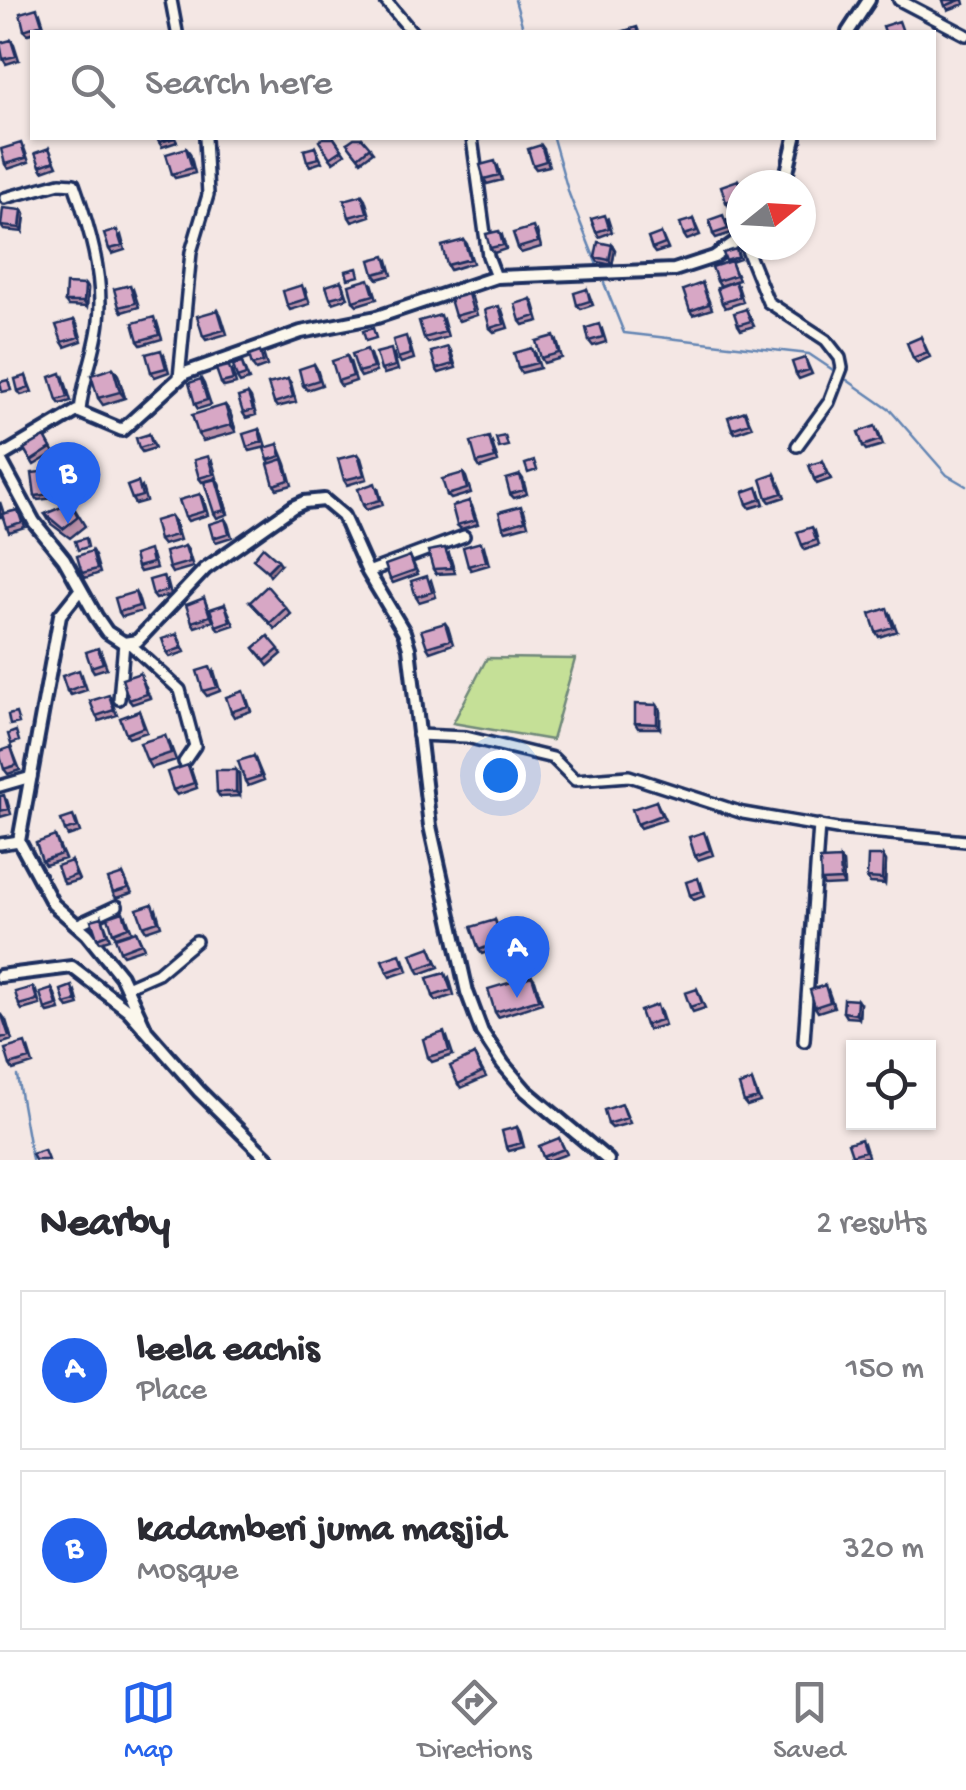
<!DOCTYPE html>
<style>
:root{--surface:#fff;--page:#f7f7f7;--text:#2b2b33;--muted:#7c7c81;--line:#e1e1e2;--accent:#2563eb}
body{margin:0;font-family:"Gochi Hand",sans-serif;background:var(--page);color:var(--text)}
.controls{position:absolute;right:30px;bottom:30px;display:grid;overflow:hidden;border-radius:0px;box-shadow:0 2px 8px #0004}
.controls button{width:90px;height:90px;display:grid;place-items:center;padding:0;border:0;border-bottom:2px solid var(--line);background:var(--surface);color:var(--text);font:50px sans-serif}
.compass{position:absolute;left:726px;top:170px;width:90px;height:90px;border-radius:50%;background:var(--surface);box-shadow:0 2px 8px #0004;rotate:72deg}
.you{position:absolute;left:500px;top:775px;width:35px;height:35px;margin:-25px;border:8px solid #fff;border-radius:50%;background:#1a73e8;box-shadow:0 0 0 15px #1a73e833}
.badge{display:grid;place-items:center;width:65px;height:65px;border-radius:50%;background:var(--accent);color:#fff;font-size:32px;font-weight:700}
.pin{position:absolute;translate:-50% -82px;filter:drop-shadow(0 2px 5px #0008)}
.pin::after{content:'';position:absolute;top:52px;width:35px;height:30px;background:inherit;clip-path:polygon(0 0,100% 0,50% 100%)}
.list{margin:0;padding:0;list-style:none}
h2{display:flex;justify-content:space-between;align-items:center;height:130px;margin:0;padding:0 40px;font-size:42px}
h2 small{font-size:32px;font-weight:400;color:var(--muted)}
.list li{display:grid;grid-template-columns:65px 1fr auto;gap:30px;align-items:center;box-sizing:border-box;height:160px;margin:0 20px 20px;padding:0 20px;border:2px solid var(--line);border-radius:0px}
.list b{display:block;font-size:38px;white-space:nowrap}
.list p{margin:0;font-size:32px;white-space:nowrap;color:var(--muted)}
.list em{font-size:32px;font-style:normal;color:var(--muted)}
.icon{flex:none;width:55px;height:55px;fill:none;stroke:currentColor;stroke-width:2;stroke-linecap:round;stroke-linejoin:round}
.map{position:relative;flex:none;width:966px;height:1160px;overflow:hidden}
.search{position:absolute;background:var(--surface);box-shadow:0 2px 8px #0004;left:30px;right:30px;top:30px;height:110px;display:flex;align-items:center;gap:25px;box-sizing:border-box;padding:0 35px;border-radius:0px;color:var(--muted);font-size:38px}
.sheet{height:490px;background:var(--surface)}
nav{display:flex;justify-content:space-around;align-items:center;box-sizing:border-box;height:140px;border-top:2px solid var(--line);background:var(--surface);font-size:28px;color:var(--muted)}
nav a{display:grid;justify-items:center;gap:5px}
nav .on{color:var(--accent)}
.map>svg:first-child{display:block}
.green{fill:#c5e097;stroke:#70887a;stroke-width:2.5}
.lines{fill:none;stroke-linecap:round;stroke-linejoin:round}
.stream{stroke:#6385b3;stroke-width:2.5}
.minor-casing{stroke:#1b2f5e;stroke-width:16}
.tertiary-casing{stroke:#1b2f5e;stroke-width:18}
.minor{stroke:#fbf7ec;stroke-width:9}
.tertiary{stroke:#fbf7ec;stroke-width:10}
.wall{fill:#b990a9;stroke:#1b2f5e;stroke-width:2.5}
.shaded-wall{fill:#96758a;stroke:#1b2f5e;stroke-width:2.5}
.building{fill:#d7a7c5;stroke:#1b2f5e;stroke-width:2.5}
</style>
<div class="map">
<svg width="966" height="1160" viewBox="0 0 966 1160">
<rect width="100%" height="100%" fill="#f4e7e4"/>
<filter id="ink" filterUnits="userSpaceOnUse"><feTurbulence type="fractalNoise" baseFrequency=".01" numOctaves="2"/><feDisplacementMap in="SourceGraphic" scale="20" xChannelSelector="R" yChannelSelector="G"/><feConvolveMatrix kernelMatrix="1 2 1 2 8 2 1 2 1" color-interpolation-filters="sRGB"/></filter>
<g filter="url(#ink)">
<path class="green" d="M487 658 575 659 552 740 453 723Z"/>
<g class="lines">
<path class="stream" d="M515 0 524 32
M553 138 569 194 597 265
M604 283 624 333 809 354 833 370
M847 380 890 410 947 475 966 486
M17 1076 32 1160"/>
<defs>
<path id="minor" d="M171 0 177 32
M385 0 412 32
M899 0 966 35
M472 138 488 256 496 277
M5 198 60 183 74 184C89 226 104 276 99 321 96 353 82 381 80 412
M745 245 768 302 826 340 840 358 842 368 829 402 797 446
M179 378 191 252 208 195 205 138
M368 572 464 536
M130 644 180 690 195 746 184 762
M119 699 124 643
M418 735 466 737 553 758 575 780 629 776 743 813 837 829 966 841
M0 786 31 777
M0 844 19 841
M76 925 117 906
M126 987 158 973 196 941
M804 1041 819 825"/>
<path id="tertiary" d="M848 32 869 0
M784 185 795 138
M0 457 77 411 122 430 185 373 301 332 377 317 496 277 674 270 714 257 741 238
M0 459 34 522 64 559 96 616 107 632 124 643 137 641 205 569 293 507 304 502 324 500 343 516 368 572 404 632 409 648 430 826 467 992 482 1032 503 1064 526 1091 608 1160
M80 590 60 615 19 841 53 904 87 934 121 976 146 1030
M0 976 72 967 128 1010 199 1091 269 1160"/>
</defs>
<use href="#minor" class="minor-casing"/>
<use href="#tertiary" class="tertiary-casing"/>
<use href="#minor" class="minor"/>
<use href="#tertiary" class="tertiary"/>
</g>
<path class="wall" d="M943 0H963L964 4 948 10Z
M40 13 45 29 28 34 24 30Z
M11 40 14 44 19 60 6 64 3 59Z
M175 138 177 142 162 147 159 142Z
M334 138 345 154 333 162 330 158Z
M362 138 373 152 361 161 347 143Z
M541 145 544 149 549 166 536 169 533 165Z
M315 147 322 162 310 166 307 161Z
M24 148 29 162 8 169 5 164Z
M49 148 57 166 43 171 40 166Z
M186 148 190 153 195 173 175 178 172 174Z
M498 166 502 180 487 184 484 179Z
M738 180 741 185V203L729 207 726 202Z
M362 195 365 199 370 216 352 222 349 217Z
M22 210 25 214 23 232 4 230 1 226Z
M608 219 612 232 599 237 596 232Z
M693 219 700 235 687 240 684 235Z
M727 220 731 233 716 238 713 234Z
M537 231 541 247 521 253 518 248Z
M661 233 668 249 655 253 652 249Z
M121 235 125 250 112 254 109 249Z
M502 235 506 249 494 253 490 248Z
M464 240 467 244 473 263 450 270 447 265Z
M612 245 615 250 612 265 598 262 595 257Z
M737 251 740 259 731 262 739 280 720 286 717 281 727 262Z
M388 260 392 275 378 279 374 274Z
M341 281 344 286 348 298 333 303 330 298Z
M372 283 377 299 357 305 353 301Z
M702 283 712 309 693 315 690 311Z
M738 286 743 302 725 308 722 303Z
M88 289 87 307 68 306 65 302Z
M133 289 139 307 122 312 119 307Z
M305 289 310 304 290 310 287 305Z
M587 289 593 305 581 309 577 305Z
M468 294 472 298 477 315 459 321 455 316Z
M531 299 534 304 539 321 523 325 520 321Z
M746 309 754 326 741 330 738 325Z
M218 310 221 315 227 334 206 340 203 336Z
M502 310 508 328 494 332 490 328Z
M443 319 448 337 428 343 424 338Z
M74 320 77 324 82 341 65 347 62 342Z
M157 322 162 339 141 345 138 341Z
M602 329 606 342 593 346 589 341Z
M921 337 930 357 917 363 913 358Z
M409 341 414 359 401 363 398 358Z
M557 341 562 358 544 363 541 358Z
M451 351 456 368 439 373 436 369Z
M535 352 540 368 521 373 518 368Z
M164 354 169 372 155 377 151 372Z
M370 354 376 372 361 377 358 372Z
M394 354 398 370 384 374 381 370Z
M264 356 267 366 256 370 252 365Z
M347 356 350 361 356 381 341 386 338 381Z
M805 358 812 374 799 379 796 374Z
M242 363 249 380 240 383 237 378Z
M314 364 317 369 322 385 307 390 303 385Z
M113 368 118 375 125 398 103 405 98 398Z
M232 370 236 384 224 387 221 383Z
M26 376 32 392 21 395 18 391Z
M64 378 71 401 60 404 57 400Z
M201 379 204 384 211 405 198 409 195 404Z
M288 379 291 383 296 402 277 407 274 403Z
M248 394 251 398 256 415 246 418 243 413Z
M225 405 230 412 236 432 203 441 198 434Z
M745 411 752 427 735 433 732 429Z
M259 429 262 434 266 447 250 451 247 447Z
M878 431 883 445 866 450 863 446Z
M149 434 155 448 142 452 139 448Z
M45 437 54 453 34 465 24 449Z
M492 442 498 462 480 468 477 463Z
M278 444 286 464 292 485 277 489 274 485 270 463 268 460Z
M358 454 361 458 367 479 347 485 344 480Z
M212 461 217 478 202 482 199 478Z
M823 461 831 479 817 484 814 479Z
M463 473 466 477 471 493 451 499 447 495Z
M775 474 785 497 770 502 767 498Z
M520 475 523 479 527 494 514 498 510 494Z
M52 476 55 498 38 500 35 496Z
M216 479 219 483 228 514 217 518 214 513Z
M142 487 146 501 135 504 132 499Z
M378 488 383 505 366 510 363 505Z
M760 492 764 504 750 508 747 504Z
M200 494 203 498 208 515 188 521 185 517Z
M469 501 472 506 478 524 461 529 457 525Z
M0 502 4 514 18 510 21 514 25 527 9 532 3 517H0Z
M71 503 85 526 70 538 51 524 45 514Z
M524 510 528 525 506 531 503 527Z
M171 516 174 520 180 540 163 545 159 540Z
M225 519 228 524 232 537 216 542 213 538Z
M815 531 819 545 805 550 802 545Z
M185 546 188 550 193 567 172 573 169 568Z
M484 546 489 565 471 570 468 566Z
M92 551 95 556 100 573 85 578 82 573Z
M449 553 455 573 436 574 433 569Z
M152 555 156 568 140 572 137 567Z
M410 556 418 574 393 583 390 579Z
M167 580 171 595 156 599 153 595Z
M431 580 436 597 419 602 416 597Z
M135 592 138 597 142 611 122 617 119 612Z
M204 598 213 621 195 627 192 622Z
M250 602 286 608 291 614 275 629Z
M225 604 234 625 219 630 216 626Z
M890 613 897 631 879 637 876 632Z
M445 623 448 627 453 644 430 652 427 647Z
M177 634 185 652 170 657 167 653Z
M268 636 282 654 268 666 254 648Z
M101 652 107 668 94 672 91 667Z
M214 671 220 691 207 696 203 691Z
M140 673 150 698 132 704 129 700Z
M82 675 87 690 71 695 67 691Z
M109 695 117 715 99 721 96 716Z
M246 696 251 711 234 717 231 712Z
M660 709V728H638L635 723Z
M139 711 147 732 129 738 126 734Z
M169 741 176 760 151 768 147 761Z
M11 747 20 770 8 774 4 769Z
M254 756 264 780 248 786 245 781Z
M191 770 197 788 177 795 173 790Z
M239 774 240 796 220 797 217 792Z
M0 796 7 800 11 814 0 817Z
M656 801 665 820 640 828 637 824Z
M76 820 80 832 68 836 65 831Z
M55 836 65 859 45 865 42 861Z
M707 837 713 855 698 860 695 856Z
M883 856 886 861 885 884 870 883 867 878Z
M71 861 79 880 65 884 62 880Z
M843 863 844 885 824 886 821 881Z
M123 874 132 893 116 898 113 893Z
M701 883 705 896 694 900 690 895Z
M156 909 161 926 146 931 143 926Z
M126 916 132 932 116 937 113 933Z
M102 917 110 939 100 942 97 938Z
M495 920 506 945 482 954 479 950Z
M136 931 144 948 123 955 120 951Z
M430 947 439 967 420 974 417 969Z
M404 959 408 971 390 977 387 972Z
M532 976 535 980 542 1003 498 1017 495 1012Z
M449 977 454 995 436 1001 433 996Z
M52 989 55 994 60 1010 48 1013 45 1009Z
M697 989 705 1008 693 1012 690 1007Z
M828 990 834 1007 818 1012 815 1007Z
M36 991 40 1005 22 1010 19 1005Z
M75 991 79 1005 68 1008 65 1004Z
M860 1004 859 1018 846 1017 843 1012Z
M660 1010 665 1025 648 1030 645 1025Z
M2 1015 6 1020 12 1040 0 1044V1016Z
M447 1037 453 1055 432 1062 428 1057Z
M28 1048 33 1064 13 1070 10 1065Z
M474 1055 486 1077 461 1088 458 1084Z
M752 1081 760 1102 747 1106 744 1102Z
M622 1104 630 1123 612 1128 608 1124Z
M517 1127 520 1132 524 1147 509 1151 506 1147Z
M559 1138 567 1154 550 1160H545L543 1157Z
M864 1143 868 1156 855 1160 852 1155Z"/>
<path class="shaded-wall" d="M22 210 25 214 23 232 20 228Z
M612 245 615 250 612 265 609 260Z
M85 285 88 289 87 307 84 302Z
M113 368 118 375 125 398 120 392Z
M225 405 230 412 236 432 231 425Z
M49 471 52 476 55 498 51 494Z
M216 479 219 483 228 514 225 510Z
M278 560 281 564 270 576 267 571Z
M657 705 660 709V728L657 724Z
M236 770 239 774 240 796 236 792Z
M883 856 886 861 885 884 882 879Z
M840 859 843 863 844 885 841 880Z
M857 1000 860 1004 859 1018 856 1014Z"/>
<path class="building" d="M943 0H960L945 6Z
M37 8 42 24 24 30 20 13Z
M899 21 903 32H885L883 26Z
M637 27 639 32H621Z
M11 40 16 56 3 59 0 43Z
M157 138H174L159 142Z
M323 138H334L342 150 330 158 319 141Z
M354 138H362L370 147 358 157 347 143Z
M21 143 26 158 5 164 1 149Z
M541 145 546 161 533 165 528 149Z
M315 147 319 158 307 161 304 150Z
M49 148 54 161 40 166 35 153Z
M186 148 192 168 172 174 166 154Z
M495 161 499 175 484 179 480 165Z
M738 180 741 190V197L726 202 721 186Z
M362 195 367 212 349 217 344 200Z
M3 208 22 210 20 228 1 226Z
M605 215 609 228 596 232 591 219Z
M723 215 728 229 713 234 709 220Z
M693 219 697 231 684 235 680 223Z
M533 227 538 242 518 248 513 233Z
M117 230 122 246 109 249 104 234Z
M499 231 503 245 490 248 486 234Z
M661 233 665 244 652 249 648 238Z
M464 240 470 259 447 265 442 246Z
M598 242 612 245 609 260 595 257Z
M736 249 738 257 726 261 723 253Z
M385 256 389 270 374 274 370 260Z
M731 261 736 275 717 281 712 267Z
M357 268 359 276 348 279 346 271Z
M369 279 374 295 353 301 349 285Z
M341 281 345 294 330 298 326 286Z
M735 281 740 297 722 303 717 288Z
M702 283 709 304 690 311 683 290Z
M66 284 85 285 84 302H65Z
M130 285 135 303 119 307 114 289Z
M302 285 306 299 287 305 283 291Z
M587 289 590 301 577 305 574 293Z
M468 294 473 311 455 316 450 299Z
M531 299 536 316 520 321 515 304Z
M499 306 504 324 490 328 485 310Z
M746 309 751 321 738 325 734 313Z
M218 310 224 330 203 336 197 316Z
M440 315 445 332 424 338 419 321Z
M154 317 159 335 138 341 133 323Z
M74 320 79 337 62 342 56 325Z
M599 324 603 337 589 341 586 328Z
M373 328 376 338 366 341 363 331Z
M406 336 411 354 398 358 393 340Z
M554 336 559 353 541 358 536 341Z
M921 337 927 352 913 358 907 343Z
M448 347 453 364 436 369 431 352Z
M532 348 537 363 518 368 514 353Z
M367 349 373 368 358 372 352 354Z
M391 349 395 366 381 370 376 353Z
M161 350 166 368 151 372 146 354Z
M260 351 263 362 252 365 249 355Z
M347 356 353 376 338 381 332 361Z
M805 358 809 370 796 374 792 362Z
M242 363 246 375 237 378 233 365Z
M314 364 319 380 303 385 299 369Z
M229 366 233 380 221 383 216 369Z
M113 368 120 392 98 398 91 375Z
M61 373 68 397 57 400 50 377Z
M26 376 29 387 18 391 15 379Z
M201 379 207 400 195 404 189 383Z
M288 379 293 397 274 403 268 384Z
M8 380 11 390 2 392 0 382Z
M248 394 253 410 243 413 238 397Z
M225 405 231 425 198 434 192 415Z
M745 411 749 423 732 429 728 417Z
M875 426 880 440 863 446 858 432Z
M259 429 262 442 247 447 243 434Z
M149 434 152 444 139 448 136 438Z
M505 436 508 446 499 448 496 438Z
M45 437 51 448 31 461 24 449Z
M489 437 495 458 477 463 471 442Z
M278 444 281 456 268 460 264 448Z
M358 454 364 475 344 480 338 459Z
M208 456 213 474 199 478 194 460Z
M283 459 289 480 274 485 268 464Z
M534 461 537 470 528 473 525 464Z
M823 461 827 474 814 479 809 465Z
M49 471 51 494 35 496 32 473Z
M463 473 467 489 447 495 442 479Z
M775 474 782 493 767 498 761 479Z
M520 475 524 490 510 494 506 479Z
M216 479 225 510 214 513 204 482Z
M138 482 142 496 132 499 127 486Z
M375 483 380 500 363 505 358 489Z
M757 487 761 499 747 504 743 492Z
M200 494 205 511 185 517 179 500Z
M469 501 475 520 457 525 452 506Z
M71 503 78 517 63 529 45 514Z
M521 506 525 520 503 527 499 512Z
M18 510 22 522 6 527 2 514Z
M171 516 176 535 159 540 154 521Z
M225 519 229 533 213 538 209 524Z
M812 527 816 540 802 545 797 532Z
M86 538 88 547 78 550 75 541Z
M481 542 486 561 468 566 463 547Z
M185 546 190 562 169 568 165 552Z
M263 547 278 560 267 571 253 559Z
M445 548 452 568 433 569 428 551Z
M149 550 152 563 137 567 134 555Z
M92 551 97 569 82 573 77 556Z
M410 556 415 570 390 579 385 565Z
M163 576 168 590 153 595 149 580Z
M427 576 432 592 416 597 411 581Z
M267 586 286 608 270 623 250 602Z
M135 592 139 606 119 612 115 598Z
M204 598 210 616 192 622 186 605Z
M225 604 230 621 216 626 210 609Z
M887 608 893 627 876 632 870 614Z
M445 623 450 640 427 647 421 630Z
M177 634 182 648 167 653 162 639Z
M268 636 279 649 265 661 254 648Z
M98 648 103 663 91 667 86 652Z
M210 667 217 687 203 691 197 671Z
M79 670 84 685 67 691 62 676Z
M140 673 147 694 129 700 122 679Z
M243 691 248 706 231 712 226 697Z
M109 695 114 710 96 716 90 701Z
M635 704 657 705V724L635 723Z
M139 711 144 727 126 734 120 718Z
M16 713 19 723 10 725 8 715Z
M16 731 19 741 11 744 8 734Z
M165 735 171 753 147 761 140 743Z
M11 747 17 765 4 769 0 756V751Z
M254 756 261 776 245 781 238 761Z
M188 765 194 783 173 790 167 772Z
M216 770H236V792H217Z
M4 795 8 809 0 811V796Z
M656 801 661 815 637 824 632 809Z
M73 816 77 827 65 831 61 820Z
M704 832 710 850 695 856 689 837Z
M55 836 61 854 42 861 36 843Z
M868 856H883L882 879 867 878Z
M840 859 841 880 821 881 820 860Z
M71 861 76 875 62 880 57 866Z
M123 874 128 888 113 893 108 879Z
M698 878 702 891 690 895 686 882Z
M152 904 158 921 143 926 137 909Z
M123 912 128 927 113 933 108 917Z
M102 917 107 934 97 938 91 920Z
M495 920 502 941 479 950 471 927Z
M136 931 141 943 120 951 115 938Z
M430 947 436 962 417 969 411 954Z
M400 954 404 966 387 972 382 960Z
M445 973 451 990 433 996 427 978Z
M532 976 539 999 495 1012 488 989Z
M825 985 830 1002 815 1007 810 990Z
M72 986 76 1001 65 1004 61 990Z
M33 987 37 1000 19 1005 15 992Z
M52 989 57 1005 45 1009 40 993Z
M697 989 702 1003 690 1007 685 993Z
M844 999 857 1000 856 1014 843 1012Z
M657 1005 661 1020 645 1025 640 1011Z
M2 1015 9 1036 0 1038V1016Z
M444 1032 449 1051 428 1057 423 1039Z
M25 1043 30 1059 10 1065 5 1049Z
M474 1055 482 1072 458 1084 450 1066Z
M752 1081 757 1098 744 1102 739 1085Z
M622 1104 627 1118 608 1124 604 1110Z
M517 1127 521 1143 506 1147 502 1131Z
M559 1138 564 1149 543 1157 539 1146Z
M861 1139 865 1151 852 1155 848 1143Z
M44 1150 48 1160H35L32 1154Z"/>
</g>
</svg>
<div class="controls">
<button><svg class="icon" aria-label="locate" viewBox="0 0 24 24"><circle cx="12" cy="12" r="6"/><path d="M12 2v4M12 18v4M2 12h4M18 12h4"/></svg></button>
</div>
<svg class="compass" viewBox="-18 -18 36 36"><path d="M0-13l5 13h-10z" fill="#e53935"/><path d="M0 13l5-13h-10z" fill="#7c7c81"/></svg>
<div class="you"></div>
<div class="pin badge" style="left:517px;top:998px">A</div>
<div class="pin badge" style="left:68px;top:524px">B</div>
<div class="search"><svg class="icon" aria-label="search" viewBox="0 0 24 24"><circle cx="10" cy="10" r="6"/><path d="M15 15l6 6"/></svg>Search here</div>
</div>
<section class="sheet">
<h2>Nearby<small>2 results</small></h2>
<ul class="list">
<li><span class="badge">A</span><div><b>leela eachis</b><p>Place</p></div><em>150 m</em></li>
<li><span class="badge">B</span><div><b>kadamberi juma masjid</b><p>Mosque</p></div><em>320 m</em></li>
</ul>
</section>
<nav>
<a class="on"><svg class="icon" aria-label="map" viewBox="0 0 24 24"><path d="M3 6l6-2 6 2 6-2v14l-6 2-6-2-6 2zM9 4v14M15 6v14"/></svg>Map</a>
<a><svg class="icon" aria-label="directions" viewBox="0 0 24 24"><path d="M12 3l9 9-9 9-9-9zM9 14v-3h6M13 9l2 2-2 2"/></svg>Directions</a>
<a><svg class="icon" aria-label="saved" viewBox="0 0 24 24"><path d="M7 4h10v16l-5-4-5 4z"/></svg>Saved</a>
</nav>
